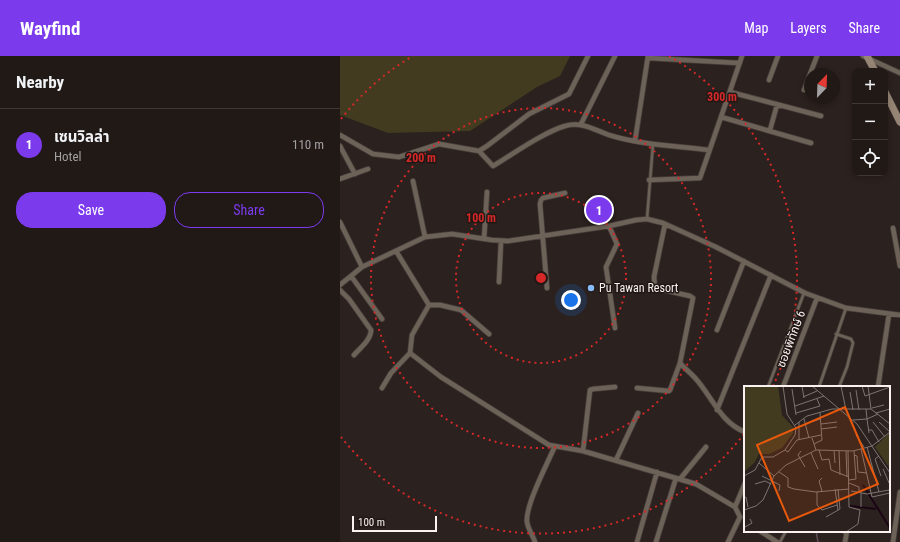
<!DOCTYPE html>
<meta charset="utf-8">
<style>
:root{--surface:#201916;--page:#2d2623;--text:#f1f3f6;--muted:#a2a0a1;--line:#3d3835;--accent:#7c3aed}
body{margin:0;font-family:"Roboto Condensed","Noto Sans Thai",sans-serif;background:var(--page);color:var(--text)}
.controls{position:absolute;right:12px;top:12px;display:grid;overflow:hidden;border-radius:8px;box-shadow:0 2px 6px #0003}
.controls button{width:36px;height:36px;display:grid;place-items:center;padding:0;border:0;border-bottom:1px solid var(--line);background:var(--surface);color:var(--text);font:20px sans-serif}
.compass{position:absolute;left:464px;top:12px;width:36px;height:36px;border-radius:50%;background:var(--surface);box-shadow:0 2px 6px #0003;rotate:23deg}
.scale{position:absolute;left:12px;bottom:10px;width:85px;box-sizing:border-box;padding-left:4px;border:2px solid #f9f2f0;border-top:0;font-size:11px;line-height:14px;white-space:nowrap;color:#f9f2f0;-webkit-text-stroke:3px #211815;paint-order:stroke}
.you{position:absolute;left:231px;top:244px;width:14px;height:14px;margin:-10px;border:3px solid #fff;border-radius:50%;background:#1a73e8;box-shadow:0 0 0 6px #1a73e833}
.badge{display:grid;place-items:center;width:26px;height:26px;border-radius:50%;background:var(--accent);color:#fff;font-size:13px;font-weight:700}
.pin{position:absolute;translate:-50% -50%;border:2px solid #fff;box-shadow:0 1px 4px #0006}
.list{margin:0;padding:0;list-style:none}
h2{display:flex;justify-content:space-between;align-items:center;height:52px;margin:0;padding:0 16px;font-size:17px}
h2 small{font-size:13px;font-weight:400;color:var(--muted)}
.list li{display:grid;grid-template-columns:26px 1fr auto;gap:12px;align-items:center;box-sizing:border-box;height:72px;padding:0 16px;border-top:1px solid var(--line)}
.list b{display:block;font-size:15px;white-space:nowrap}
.list p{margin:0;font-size:13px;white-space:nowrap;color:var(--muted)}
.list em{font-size:13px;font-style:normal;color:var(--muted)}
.actions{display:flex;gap:8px;padding:12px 16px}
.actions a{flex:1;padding:9px 0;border:1px solid var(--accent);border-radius:16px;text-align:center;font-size:14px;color:var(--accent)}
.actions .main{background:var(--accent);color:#fff}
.icon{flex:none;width:22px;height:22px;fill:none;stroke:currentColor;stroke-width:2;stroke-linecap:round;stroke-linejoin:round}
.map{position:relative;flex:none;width:560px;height:486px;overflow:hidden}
header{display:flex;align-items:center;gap:24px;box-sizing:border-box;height:56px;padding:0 20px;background:var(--accent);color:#fff}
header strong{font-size:19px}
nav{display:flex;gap:22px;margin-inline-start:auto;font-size:14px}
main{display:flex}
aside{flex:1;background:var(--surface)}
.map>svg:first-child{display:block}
.green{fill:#423b20}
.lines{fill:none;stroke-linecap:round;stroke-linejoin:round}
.stream{stroke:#5e4c56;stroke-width:1.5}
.building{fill:#68464b;stroke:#a19495}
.lane-casing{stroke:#483e3b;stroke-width:4}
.street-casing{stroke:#483e3b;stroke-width:6}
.secondary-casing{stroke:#483e3b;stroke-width:8}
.lane{stroke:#6c6257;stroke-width:2.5}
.street{stroke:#6c6257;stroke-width:4.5}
.secondary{stroke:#968574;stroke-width:7}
.ring{fill:none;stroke:#d62828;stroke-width:2;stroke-dasharray:2 4}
.poi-dot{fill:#88bbfc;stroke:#211815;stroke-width:1.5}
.labels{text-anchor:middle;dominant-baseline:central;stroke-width:3;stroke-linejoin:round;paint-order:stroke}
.poi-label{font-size:12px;fill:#f9f2f0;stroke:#211815;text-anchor:start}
.street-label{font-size:12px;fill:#f9f2f0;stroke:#211815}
.inset-river{fill:none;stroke:#1b0514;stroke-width:2}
.inset-road{fill:none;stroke:#7d7572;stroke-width:1}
.view{fill:#e8590c;fill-opacity:0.15;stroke:#e8590c;stroke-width:2}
.inset-edge{fill:none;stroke:#f9f2f0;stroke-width:2}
.centre{fill:#d62828;stroke:#211815;stroke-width:2}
.ring-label{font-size:12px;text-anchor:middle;font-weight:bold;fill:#d62828;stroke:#211815;stroke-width:3;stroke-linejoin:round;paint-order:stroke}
</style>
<header>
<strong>Wayfind</strong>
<nav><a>Map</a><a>Layers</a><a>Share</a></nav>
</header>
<main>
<aside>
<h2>Nearby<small></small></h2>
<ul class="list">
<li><span class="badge">1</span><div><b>เซนวิลล่า</b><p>Hotel</p></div><em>110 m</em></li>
</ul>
<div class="actions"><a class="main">Save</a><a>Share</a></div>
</aside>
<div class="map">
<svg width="560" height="486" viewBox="0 0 560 486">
<rect width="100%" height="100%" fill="#2b211e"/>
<path class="green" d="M0 0H230L220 20 197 31 130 75 48 77 0 59Z"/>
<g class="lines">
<path class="stream" d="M476 475 478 486"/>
</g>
<path class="building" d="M270 147 272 156 249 162 247 152Z"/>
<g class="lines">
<defs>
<path id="lane" d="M307 163 313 88
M496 278 511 283 513 287 507 311 499 331
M428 331 464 237
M479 331 506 252
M501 475 506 477
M440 486 446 475"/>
<path id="street" d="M523 0 560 17
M308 2 399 7
M470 18 477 0
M429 24 438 0
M464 34 470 18
M390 36 481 60
M381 61 471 87
M241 68 275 0
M430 74 437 49
M0 79 33 98 59 101 99 88 139 95 147 90 189 58 229 38 248 0
M295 85 308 0
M0 90 15 118
M139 95 153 110C173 98 204 76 225 70 241 65 255 74 269 79 301 89 336 90 369 94
M0 123 28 113
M309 124 360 122 402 0
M73 125 85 181
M0 166 22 211
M325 168 314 221 315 232 350 240 353 242 340 307C345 313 351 317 356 323 372 341 381 367 405 376
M269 170 277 188 266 211 275 272
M553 172 560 210
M144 183 147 136
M56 195 89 249 72 279 70 297 101 321 209 389 243 395 356 428 395 451
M11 220 42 263
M159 226 161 185
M0 229 22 211 85 181 112 178 152 184 168 185 269 170 296 164 307 163 323 167 376 191 465 237 506 252 560 259
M207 232 200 148 201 144 203 142 225 137
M0 234 9 243 31 274C31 284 20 292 14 299
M89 249H100L121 254 149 278
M377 274 404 205
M443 331 477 242
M538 331 549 258
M42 332 51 317 70 297
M297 332 329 335 330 334 340 307
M377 354 431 219
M243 395 250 334 253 333 275 331
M276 404 298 357
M340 423 366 391
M420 475 437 486
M195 486C193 480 188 473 187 466 185 450 208 406 215 390
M297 486 317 416
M316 486 336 422
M388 486 400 461 395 451 405 427
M505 486 507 475
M553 486 560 436"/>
<path id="secondary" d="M527 0 535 15
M545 36 560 66"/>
</defs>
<use href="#lane" class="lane-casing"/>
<use href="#street" class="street-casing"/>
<use href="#secondary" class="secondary-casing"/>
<use href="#lane" class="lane"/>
<use href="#street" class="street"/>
<use href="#secondary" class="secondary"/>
</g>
<g class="ring">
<circle cx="201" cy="222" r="85"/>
<circle cx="201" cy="222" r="170"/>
<path d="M404 378A256 256 0 0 1 1 381M1 63A256 256 0 0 1 73 0M329 0A256 256 0 0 1 433 330"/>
</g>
<circle class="poi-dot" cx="251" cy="232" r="4"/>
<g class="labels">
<g class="poi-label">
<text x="259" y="232">Pu Tawan Resort</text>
</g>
<g class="street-label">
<text transform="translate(451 283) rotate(-69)">ซอยพิทักษ์ 6</text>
</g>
</g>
<g transform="translate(404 330)">
<rect width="146" height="146" fill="#2b211e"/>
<path d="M0 0H34L38 29 49 41V47L38 62 25 68H15L11 76 0 86ZM146 46V80L145 81 131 61Z" fill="#423b20"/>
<path class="inset-river" d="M119 99 146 142M106 120 132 123"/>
<path class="inset-road" d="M39 0 43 28 52 42 51 49 41 64M58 0 60 12M68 0 113 38 146 87M97 0 102 24M118 0 121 10 146 1M124 0 127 23M48 3 52 29M112 4 115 24M106 6 109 24M59 11 73 5M51 20 80 10M128 22 140 19M52 27 76 20 73 13M132 27 146 23M60 33 65 52M123 33 125 47M123 33 134 28M109 34 123 33 122 23M129 36 141 51M135 36 146 46M61 38 76 33M77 38 93 36M51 39 63 30 88 23H127L146 38M77 43 93 41M124 44H128L135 56M112 49 120 61M68 52 72 64M55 53V36M70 58 78 54 76 27M123 61 135 106M117 63 128 111 146 107M75 64 78 74 85 73 87 84 105 91M90 64 91 77M95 64 96 89M57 65 54 69 61 81M102 65 103 91M67 67 74 83M110 69 113 70 114 86 123 87M135 70 131 73 137 90M15 77 30 90M139 83 146 99M35 86 44 92V101L50 103 72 106 105 103M0 90 11 84 18 71H29L41 64 44 66 53 54 77 49M18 90 36 99 35 105M105 94 112 93 110 65M105 97 115 101V106M11 98 21 95 27 98M91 103 94 124M78 105 75 95 78 92M107 105 123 108 145 104 146 107M73 106V119L78 124 93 119M0 112 2 111 4 121M117 121V107M0 124 12 120 19 114 30 90 42 79 72 64 109 65 128 60 146 46M82 131 96 123 94 103M1 141 8 137 6 133M102 146 114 138 116 124 105 121 104 65"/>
<path class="view" d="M101 21 134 98 45 135 13 59Z"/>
<rect width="146" height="146" class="inset-edge"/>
</g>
<circle cx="201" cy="222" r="6" class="centre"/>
<g class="ring-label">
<text x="382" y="45">300 m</text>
<text x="81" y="106">200 m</text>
<text x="141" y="166">100 m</text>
</g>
</svg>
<div class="controls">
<button>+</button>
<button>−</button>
<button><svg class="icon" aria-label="locate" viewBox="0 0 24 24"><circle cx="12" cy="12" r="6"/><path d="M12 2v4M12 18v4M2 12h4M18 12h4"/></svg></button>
</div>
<svg class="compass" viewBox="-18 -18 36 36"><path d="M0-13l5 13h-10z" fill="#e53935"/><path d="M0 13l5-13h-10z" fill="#a2a0a1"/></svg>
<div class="scale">100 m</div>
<div class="you"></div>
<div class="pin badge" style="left:259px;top:154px">1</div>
</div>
</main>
